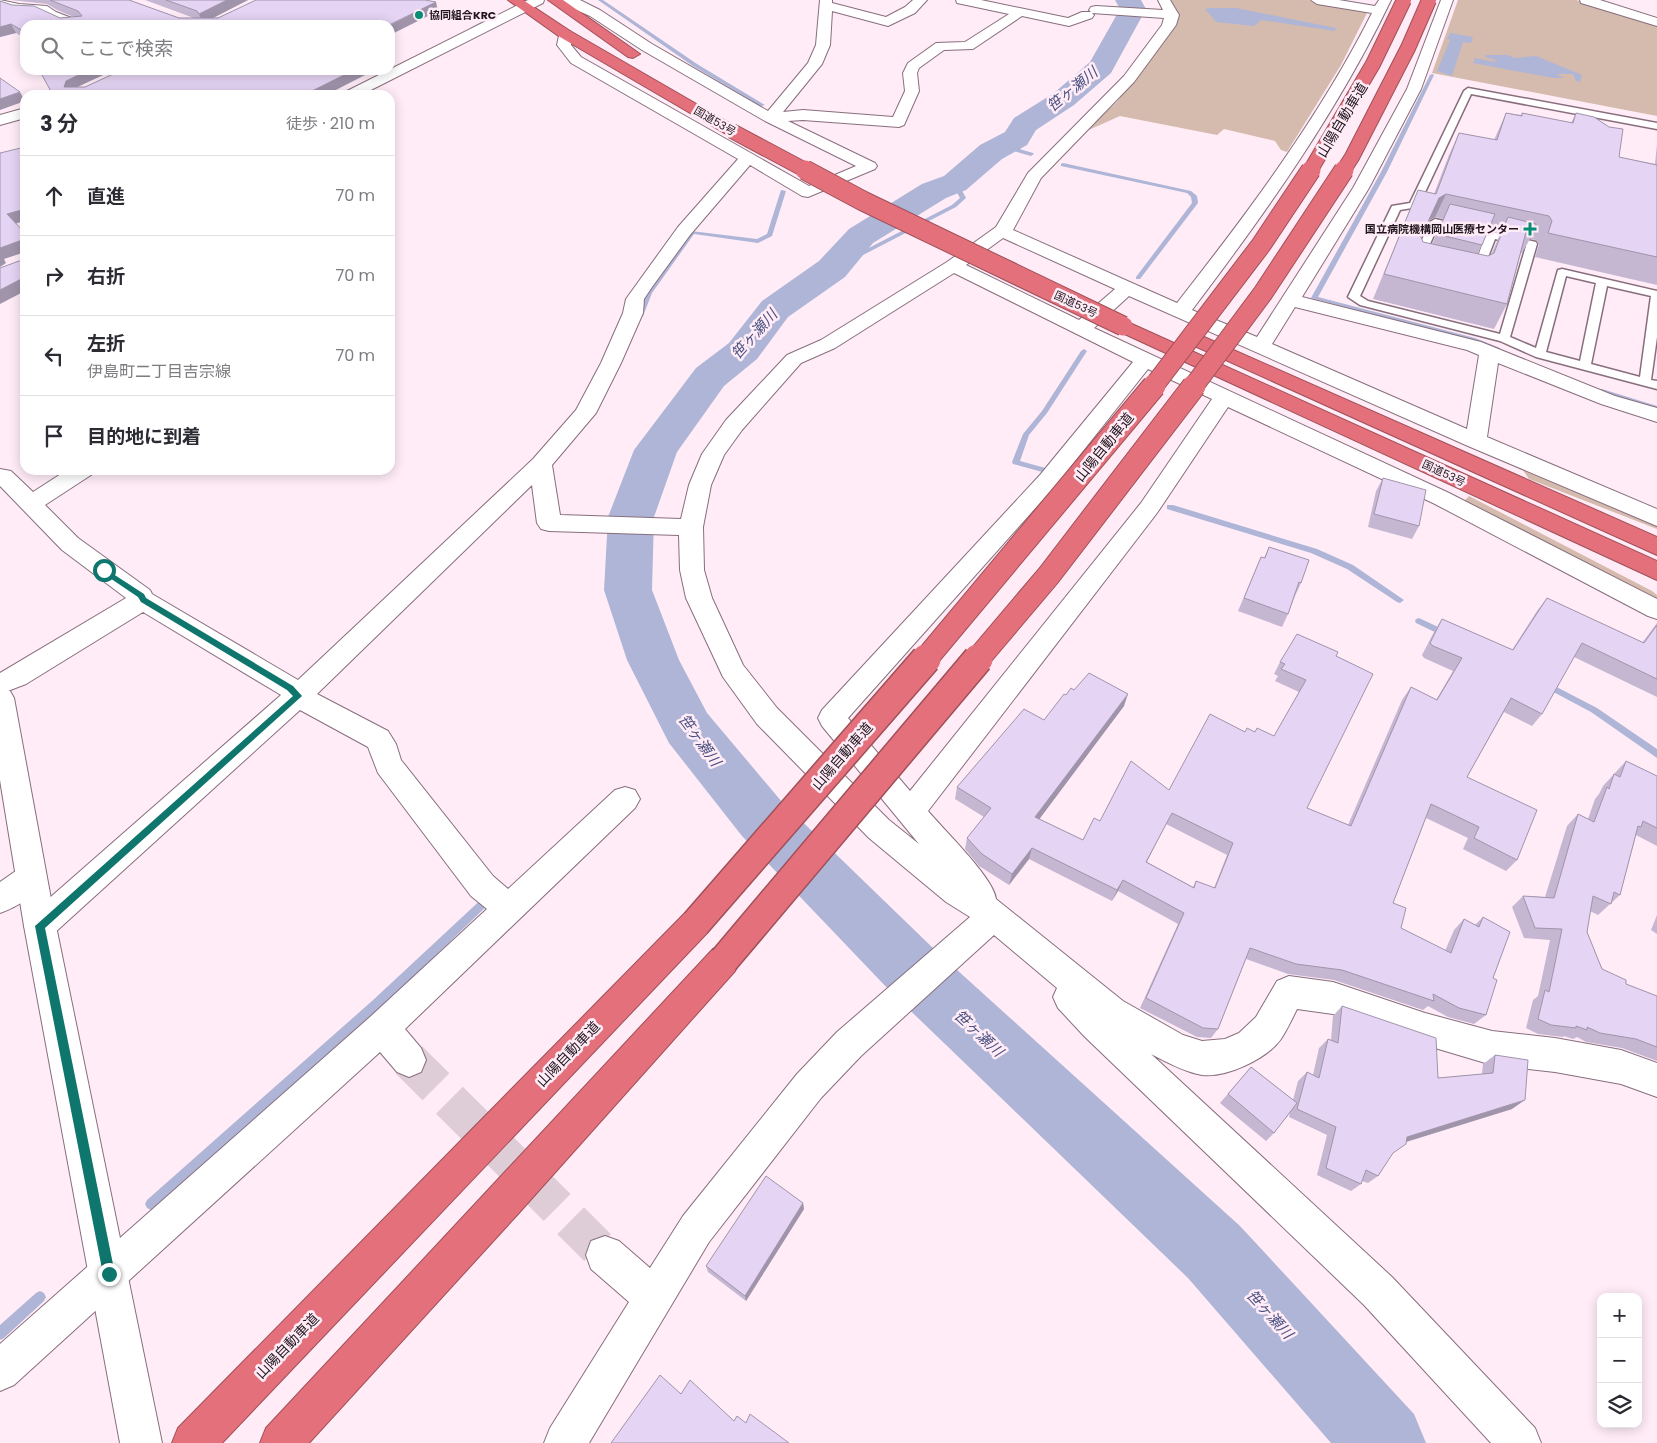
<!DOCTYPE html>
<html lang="ja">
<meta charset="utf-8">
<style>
:root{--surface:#fff;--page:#f2f2f3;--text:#2b2b33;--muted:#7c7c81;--line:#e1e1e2}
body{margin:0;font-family:Poppins,"Noto Sans JP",sans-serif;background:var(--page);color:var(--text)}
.controls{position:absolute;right:15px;bottom:15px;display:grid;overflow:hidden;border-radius:10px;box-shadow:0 2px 12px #0003}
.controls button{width:45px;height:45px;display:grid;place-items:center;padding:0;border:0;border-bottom:1px solid var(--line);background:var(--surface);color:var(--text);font:25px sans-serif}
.stop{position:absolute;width:15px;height:15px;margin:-11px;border:4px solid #0f766e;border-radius:50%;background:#fff}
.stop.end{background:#0f766e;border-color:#fff;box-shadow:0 1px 5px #0008}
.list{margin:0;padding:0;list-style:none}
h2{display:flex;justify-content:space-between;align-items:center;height:65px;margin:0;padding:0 20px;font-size:21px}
h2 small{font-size:16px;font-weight:400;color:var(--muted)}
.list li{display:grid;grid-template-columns:32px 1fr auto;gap:15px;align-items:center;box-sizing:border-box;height:80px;padding:0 20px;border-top:1px solid var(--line)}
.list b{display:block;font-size:19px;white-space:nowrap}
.list p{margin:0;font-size:16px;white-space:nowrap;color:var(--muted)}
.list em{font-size:16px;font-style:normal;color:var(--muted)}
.icon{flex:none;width:28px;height:28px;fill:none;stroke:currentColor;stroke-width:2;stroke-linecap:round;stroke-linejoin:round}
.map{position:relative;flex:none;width:1657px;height:1443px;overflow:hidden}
.search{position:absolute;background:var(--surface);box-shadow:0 2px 12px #0003;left:20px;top:20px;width:375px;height:55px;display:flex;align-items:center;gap:12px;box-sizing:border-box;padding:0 18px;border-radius:15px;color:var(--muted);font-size:19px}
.panel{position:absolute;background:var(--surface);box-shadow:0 2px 12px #0003;left:20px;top:90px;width:375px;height:385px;border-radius:15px}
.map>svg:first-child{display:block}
.green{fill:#d5bbad}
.water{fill:#aeb5d6}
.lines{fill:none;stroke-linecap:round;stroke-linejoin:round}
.stream{fill:#aeb5d6;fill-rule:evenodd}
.river{fill:#aeb5d6;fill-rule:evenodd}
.street-tunnel{stroke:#deccd6;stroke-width:38;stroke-dasharray:38 19;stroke-linecap:butt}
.lane-casing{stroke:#886e7d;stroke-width:3}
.street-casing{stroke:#886e7d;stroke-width:2}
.secondary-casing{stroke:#886e7d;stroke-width:2}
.highway-casing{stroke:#9f5059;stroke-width:2}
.lane{fill:#fff;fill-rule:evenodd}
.street{fill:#fff;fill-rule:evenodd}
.secondary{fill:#fff;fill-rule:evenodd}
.highway{fill:#e3707a;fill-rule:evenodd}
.highway-bridge-far3-casing{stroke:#9f5059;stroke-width:16;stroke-linecap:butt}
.highway-bridge-far2-casing{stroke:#9f5059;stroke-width:21;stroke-linecap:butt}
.highway-bridge-far1-casing{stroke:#9f5059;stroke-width:25;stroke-linecap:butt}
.highway-bridge-casing{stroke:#9f5059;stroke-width:32;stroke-linecap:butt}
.highway-bridge-far3{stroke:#e3707a;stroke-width:14}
.highway-bridge-far2{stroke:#e3707a;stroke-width:19}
.highway-bridge-far1{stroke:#e3707a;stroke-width:23}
.highway-bridge{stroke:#e3707a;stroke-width:29}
.wall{fill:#c5b6d2;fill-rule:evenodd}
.shaded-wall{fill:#a094ab}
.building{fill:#e5d4f4;stroke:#a094ab;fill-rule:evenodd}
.route{fill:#0f766e}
.poi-dot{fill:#058e75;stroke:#ffecf7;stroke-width:2}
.labels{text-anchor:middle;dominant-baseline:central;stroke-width:5;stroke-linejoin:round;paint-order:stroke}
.far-poi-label{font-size:11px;font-weight:bold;fill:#20151c;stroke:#ffecf7;text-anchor:start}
.far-street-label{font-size:11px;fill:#20151c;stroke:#ffecf7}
.street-label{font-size:14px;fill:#20151c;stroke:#ffecf7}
.water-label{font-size:15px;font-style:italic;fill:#4a5281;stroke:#ffecf7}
</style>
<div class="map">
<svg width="1657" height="1443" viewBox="0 0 1657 1443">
<rect width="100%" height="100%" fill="#ffecf7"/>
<path class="green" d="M1168 0H1308L1368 11 1341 65 1287 152 1281 150 1275 141 1224 129 1217 135 1120 116 1082 133 1117 102 1175 23Z
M1458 0H1576L1657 25V116L1432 73Z
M1521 467 1657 525V529L1529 479Z
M1469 496 1652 591 1657 595V599L1464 501Z"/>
<path class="water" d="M1210 8H1236L1336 28 1335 31 1261 20 1254 26 1216 22 1205 9Z
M1450 33 1473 37 1471 43 1463 42 1452 76 1437 71 1450 40 1447 39Z
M1486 55H1508L1514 58 1536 56 1582 75 1580 82 1576 81 1573 74H1556L1564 78H1553L1473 63 1475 58 1495 62 1496 60 1485 57Z"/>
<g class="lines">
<path class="stream" d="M598 0H603L697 64 765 105 761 106 693 66Z
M494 15 497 16 474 29 470 28Z
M1432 74 1434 75 1387 172 1318 297 1475 338 1500 348V350L1498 351 1471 340 1311 298 1381 172 1430 75Z
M1002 144 1033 153 1034 154 1031 156 1000 147 999 146Z
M1063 163 1191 191 1197 196 1198 203 1140 279H1136V277L1192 203 1191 197 1187 193 1061 166V164Z
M955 181 958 183 966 198 956 207 834 270H830V268L952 205 960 198 952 183Z
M781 190 786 191 772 236 758 243 694 234 652 293 643 316 638 317 637 316 646 293 691 231 757 239 767 234Z
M1084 349 1087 351 1047 413 1029 435 1020 461 1049 469 1050 471 1046 473 1013 464 1012 462 1023 434 1042 411 1081 351Z
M1602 389 1657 406V410L1600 392 1599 391Z
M1167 505H1173L1317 549 1353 565 1404 600 1400 603 1397 602 1347 569 1311 553 1167 509Z
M1419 618 1449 632 1450 634 1446 637 1443 636 1416 623 1415 621 1416 619Z
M1547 682 1597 708 1657 749V758L1591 712 1544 687 1543 685Z
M490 893 493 894 495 897 493 900 380 1009 155 1208 151 1210 147 1208 145 1204 147 1200 372 1001 487 894Z
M40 1291 44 1293 46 1297 44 1301 4 1338 0 1340V1325L36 1293Z"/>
<path class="river" d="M1115 0H1141L1146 9 1111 73 1074 105 1036 130 1027 145 1002 159 966 190 946 198 873 243 845 277 788 317 757 359 724 386 677 452 654 517 652 590 679 660 707 713 782 802 935 950 1240 1226 1414 1414 1426 1443H1331L1188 1278 891 992 742 836 669 743 627 660 604 590 608 517 634 450 696 368 729 343 762 301 819 261 849 229 922 184 944 176 980 145 1005 132 1014 118 1054 93 1090 62 1120 9Z"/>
<path class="street-tunnel" d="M409 1060 605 1255"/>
<defs>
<path id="lane" d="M1468 88 1657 123V129L1471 94 1419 205 1418 207 1400 210 1360 296 1368 301 1500 334 1526 246 1495 239 1481 275 1476 278 1471 275 1485 237 1438 226 1421 264 1417 265 1412 262 1430 222 1435 219 1536 242 1537 244 1510 337 1536 348 1558 270 1562 269 1657 291V337L1651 380 1657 381V389L1536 357 1500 341 1360 305 1348 297 1391 208 1392 206 1410 203 1464 91ZM1566 276 1596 283 1580 361 1546 352ZM1607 286 1651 296 1640 377 1591 364Z"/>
<path id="street" d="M0 0 19 4 47 6 56 12 82 22 84 25H65L39 13 17 12 0 6Z
M528 0H544L543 3 361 95H343L345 92Z
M560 0H580L600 10 652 44 768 111 808 63 816 45 820 0H832V3L886 17 905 7 913 0H927L915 13 888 26 832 11 830 45 822 64 783 112 803 110 893 117 905 91 903 73 908 63 936 43 965 42 1009 14 957 3 956 0H981L1068 18 1082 12H1091L1089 10 1091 7 1096 6 1163 10 1158 0H1170L1179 15 1176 25 1134 82 1041 178 1013 230 1177 303C1249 211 1319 118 1372 13L1317 4 1311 0H1339L1375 6 1379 0H1391C1338 111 1267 211 1192 310L1257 337 1353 188 1407 89 1441 0H1453L1421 89 1369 188 1302 297 1481 342 1615 396 1657 408V422L1601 404 1498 363 1487 437 1657 509V526L1468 446 1129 296 1094 328 1449 493 1657 599V619L1648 616 1433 503 1228 407 1157 513 928 811C943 829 994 878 996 899L1123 1001 1183 1035 1202 1041 1225 1039 1239 1033 1256 1017 1277 981 1289 976 1333 982 1425 1013 1492 1031 1555 1038 1621 1050 1657 1063V1097L1621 1084 1555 1072 1492 1065 1425 1045 1333 1014 1297 1009C1292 1019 1287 1030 1281 1039 1267 1059 1226 1078 1202 1075 1185 1072 1166 1062 1151 1054L1392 1277 1535 1428 1541 1443H1491L1364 1305 1084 1036 1058 1008 1053 997 1057 988 994 935 861 1056 821 1098 709 1242 589 1443H544L550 1428 629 1302 591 1269 586 1255 591 1241 605 1236 619 1241 650 1268 683 1216 797 1074 837 1032 970 917 946 902 869 838 757 724 723 677 686 598 680 570 679 535 549 531 541 529 537 523 532 485 317 694 388 731 396 744 401 760 493 876 508 889 615 790 625 787 635 790 640 799 635 808 405 1029 421 1048 426 1060 421 1072 409 1077 397 1072 380 1052 14 1385 0 1391V1344L370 1017 487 909 471 896 378 773 368 747 300 710 51 936 40 940 29 936 24 926 29 916 281 695 143 612 26 684 0 694V673L126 598 62 550 0 486V469L11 471 33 492 67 470H94L91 475 45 505 78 538 150 590 152 594 298 680 533 459 576 410 601 363 623 313 626 299 678 227 738 159 571 63 557 45 560 31H570L572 34 571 45 581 57 809 186 856 166 765 121 642 50 590 16 561 3ZM1092 13 1164 18 1162 25 1124 76 1028 173 996 227 947 262 821 340 787 355 726 420 702 454 689 485 681 519 560 515 552 465 596 413 621 363 643 313 644 299 652 287 690 235 750 165 802 196 808 197 875 169 877 166 875 163 788 121 803 120 899 127 904 125 919 91 917 73 919 68 944 50 973 49 1022 16 1069 26 1092 18 1094 15ZM1003 238 1115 289 1079 320 966 265ZM954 273 1133 362 1040 475 822 710 818 718 822 726 919 844 889 820 777 708 743 665 712 598 704 570 703 527 711 485 724 455 742 430 801 363 835 348ZM1295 307 1467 350 1479 355 1467 429 1272 344ZM1148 369 1212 399 1141 503 910 791 848 718 1056 485Z
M1580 0H1600L1657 18V26L1581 3Z
M31 865 42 868 46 878C39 894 17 907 0 913V882L20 868Z"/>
<path id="secondary" d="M25 108V118L0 125V115Z
M0 688 10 691 14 698 56 926 162 1443H120L24 926 0 780Z"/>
<path id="highway" d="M508 0H523L570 31 738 128 740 131 738 134H726L560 37Z
M548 0H563L640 54 633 58 628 57Z
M1123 320 1657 561V580L1116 330 1113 326 1116 322Z
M1195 333 1657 537V555L1188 343 1185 339 1188 335Z
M696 909 707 913 712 923 707 933 222 1443H172L178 1428 685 913Z
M724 945 735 949 740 960 735 971 517 1215 309 1443H260L266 1428 713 949Z"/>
</defs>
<use href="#lane" class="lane-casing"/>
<use href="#street" class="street-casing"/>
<use href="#secondary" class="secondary-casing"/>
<use href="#highway" class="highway-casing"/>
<use href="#lane" class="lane"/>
<use href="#street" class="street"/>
<use href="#secondary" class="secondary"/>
<use href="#highway" class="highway"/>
<defs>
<path id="highway-bridge-far3" d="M732 131 807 171
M1310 171 1373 64 1404 0
M1343 171 1352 157 1408 48 1429 0"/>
<path id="highway-bridge-far2" d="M805 170 863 201 1123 326
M1153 387 1261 245 1311 170
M1193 387 1263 293 1344 170"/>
<path id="highway-bridge-far1" d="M925 660 1154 386
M977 660 1049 575 1194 386"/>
<path id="highway-bridge" d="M696 923 926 659
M724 960 978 659"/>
</defs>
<use href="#highway-bridge-far3" class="highway-bridge-far3-casing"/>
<use href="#highway-bridge-far2" class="highway-bridge-far2-casing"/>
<use href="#highway-bridge-far1" class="highway-bridge-far1-casing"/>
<use href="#highway-bridge" class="highway-bridge-casing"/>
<use href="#highway-bridge-far3" class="highway-bridge-far3"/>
<use href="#highway-bridge-far2" class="highway-bridge-far2"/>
<use href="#highway-bridge-far1" class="highway-bridge-far1"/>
<use href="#highway-bridge" class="highway-bridge"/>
</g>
<path class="wall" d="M11 0H129L179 18H194L145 0H248L213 18 431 1 438 11 25 25V38L16 33 0 37V1L12 5 60 18 74 17 57 10 47 4Z
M1506 113 1521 115 1522 113 1571 123 1576 113 1619 157 1655 164 1657 144V285L1535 257 1539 245 1536 240 1530 239 1522 253H1521L1507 304 1494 329 1373 299 1418 190 1434 194 1449 155 1459 133 1494 140ZM1435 217 1443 219 1432 244 1423 242 1421 237 1428 221ZM1488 229 1501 232 1491 255 1488 256 1478 254Z
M1383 478 1419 526 1412 539 1368 527 1376 491Z
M1269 547 1301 583 1295 596 1288 614 1282 627 1238 611 1261 557 1264 558Z
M1547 598 1642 643 1657 623V697L1574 657 1542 714 1532 726 1504 712 1467 777 1517 860 1506 871 1463 849 1468 838 1426 818 1393 903 1401 928 1445 951 1454 930 1464 919 1475 925 1483 917 1493 978 1486 1015 1474 1024 1448 1017 1428 1006 1423 1010 1334 980 1288 974 1246 959 1218 1029 1211 1038 1197 1037 1140 1008 1178 924 1118 891 1112 901 1029 859 1009 885 979 866 965 849 967 838 984 817 955 799 957 787 1044 720 1066 695 1074 690 1124 706 1039 819 1083 840 1100 821 1169 790 1245 732H1255L1274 736 1299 692 1275 681 1278 676 1274 674 1280 662 1336 656 1307 808 1348 825 1402 700 1411 687 1436 700 1453 671 1424 658 1422 655 1434 632 1442 619 1512 650 1537 611ZM1166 824 1227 855 1214 888 1196 881 1193 887 1147 862Z
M1626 761 1657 776V846L1636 835 1620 895 1598 915 1590 911 1587 932 1602 969 1626 984 1657 996V1061L1622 1048 1586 1042 1577 1037 1573 1039 1564 1036 1563 1037 1538 1034 1526 1028 1533 1000 1538 996 1550 940 1524 938 1512 907 1523 896 1545 897 1567 826 1578 814 1588 819 1595 799 1599 794 1603 786Z
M1657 915V934L1651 930Z
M1342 1006 1438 1078 1482 1074 1483 1064 1495 1055 1512 1109 1406 1142 1392 1153 1378 1176 1368 1183 1362 1181 1361 1184 1351 1191 1317 1175 1327 1135 1289 1117 1290 1113 1274 1133 1266 1141 1220 1103 1251 1067 1293 1100 1298 1081 1307 1072 1313 1075 1319 1048 1328 1039 1331 1040 1333 1016Z
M803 1203 804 1209 746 1301 708 1272 706 1266Z"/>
<path class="shaded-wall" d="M227 0H248L203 23 199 14Z
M436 2 438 11 390 35V25Z
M11 24 16 33 0 37V27Z
M89 70H114L71 90 64 87 66 81Z
M354 70H370L367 72V74L326 95H304Z
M20 92 25 101 0 110V99Z
M1446 194 1435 217 1428 221 1439 198Z
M25 209V221L14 224 7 214Z
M25 239V252L4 259 6 263 0 267V248Z
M25 277V291L0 304V290Z
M1128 694 1124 706 1032 829 1035 817Z
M1032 848 1029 859 1009 885 1012 874Z
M1123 880 1118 891 1112 901 1117 890Z
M1525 1100 1512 1109 1396 1145 1407 1137Z
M803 1203 804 1209 746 1301 745 1296Z"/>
<path class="building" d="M50 0H129L179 18H218L256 0H425L436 2 389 25H25V32L11 24 0 27V1L12 5 34 6 60 18 82 16 78 11Z
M166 0H227L199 14 197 11Z
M52 70H89L66 81 64 87H85L122 70H354L304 95H53L42 75Z
M0 78 20 92 0 99Z
M1506 113 1522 116V113L1573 123 1576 113 1594 117 1609 127 1623 129 1619 157 1657 165V257L1548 233 1552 221 1549 216 1446 194 1439 198 1421 237 1423 242 1488 256 1494 253 1508 217 1536 224 1535 229 1527 228 1507 304 1384 274 1418 190 1436 194 1459 133 1497 140Z
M25 147V209L7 214 25 233V239L0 248V153Z
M1450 204 1495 214 1482 245 1437 234Z
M19 261 25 263V277L0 290V268Z
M1383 478 1426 490 1419 526 1374 514Z
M1269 547 1309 560 1301 583 1299 582 1288 614 1244 598 1261 557 1265 558Z
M1547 598 1644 643 1657 625V679L1582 643 1542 714 1511 698 1467 777 1537 810 1517 860 1474 838 1479 827 1431 804 1393 903 1406 908 1401 928 1451 953 1464 919 1479 927 1483 917 1510 932 1493 978 1497 980 1486 1015 1459 1008 1433 994 1434 1001 1342 970 1296 964 1250 948 1218 1029 1203 1028 1146 998 1184 913 1123 880 1117 890 1032 848 1012 874 982 854 967 838 991 808 957 787 1024 709 1044 720 1064 694 1066 695 1071 688 1074 690 1089 673 1128 694 1035 817 1083 840 1094 818 1100 821 1131 761 1169 790 1210 714 1245 732 1247 728 1255 732 1257 728 1274 736 1306 680 1281 669 1285 664 1280 662 1297 634 1338 652 1336 656 1373 674 1307 808 1351 826 1411 687 1437 700 1462 658 1433 646 1430 643 1442 619 1513 650ZM1172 813 1233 843 1215 888 1196 881 1194 888 1146 862Z
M1626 761 1657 776V828L1643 821 1641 827 1638 826 1620 895 1614 892 1611 904 1593 896 1587 932 1602 969 1626 980V984L1657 996V1047L1636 1039 1600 1033 1587 1027V1030L1576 1026V1028L1551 1025 1538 1019 1545 990 1549 992 1562 929 1535 928 1523 896 1554 898 1578 814 1594 822 1607 787 1609 789 1614 774 1620 777Z
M1342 1006 1436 1038 1438 1078 1493 1073 1495 1055 1528 1060 1525 1100 1407 1137 1406 1144 1393 1153 1378 1176 1366 1170 1361 1184 1326 1168 1336 1127 1297 1109 1307 1072 1319 1078 1328 1039 1338 1043Z
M1251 1067 1297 1103 1274 1133 1228 1094Z
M766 1176 803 1203 745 1296 706 1266Z
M660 1375 681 1394 690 1380 734 1421 737 1416 746 1423 750 1414 789 1443H611Z"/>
<path class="route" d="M104 568 144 594 146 598 293 686 302 696 45 928 115 1274 113 1278 109 1280 105 1278 103 1274 35 926 293 696 287 690 141 602 138 597 101 572 100 570Z"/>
<g class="poi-dot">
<circle cx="419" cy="15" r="5"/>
<path d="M1527.5 221.5h5v5h5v5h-5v5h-5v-5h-5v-5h5z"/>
</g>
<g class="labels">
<g class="far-poi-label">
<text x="429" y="15">協同組合KRC</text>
<text x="1519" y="229" text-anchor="end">国立病院機構岡山医療センター</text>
</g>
<g class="far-street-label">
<text transform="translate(715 121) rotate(30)">国道53号</text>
<text transform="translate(1076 304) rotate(25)">国道53号</text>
<text transform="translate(1444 473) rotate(25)">国道53号</text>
</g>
<g class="street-label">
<text transform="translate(1342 120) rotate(-59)">山陽自動車道</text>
<text transform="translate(1104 447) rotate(-51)">山陽自動車道</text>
<text transform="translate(842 756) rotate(-49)">山陽自動車道</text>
<text transform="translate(568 1054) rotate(-46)">山陽自動車道</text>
<text transform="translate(287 1346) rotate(-46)">山陽自動車道</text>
</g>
<g class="water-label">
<text transform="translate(1072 89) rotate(-39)">笹ヶ瀬川</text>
<text transform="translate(754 334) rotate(-48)">笹ヶ瀬川</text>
<text transform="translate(700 740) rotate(54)">笹ヶ瀬川</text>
<text transform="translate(979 1033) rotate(43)">笹ヶ瀬川</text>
<text transform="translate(1270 1314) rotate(48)">笹ヶ瀬川</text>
</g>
</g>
</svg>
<div class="controls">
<button>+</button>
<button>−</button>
<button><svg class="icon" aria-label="layers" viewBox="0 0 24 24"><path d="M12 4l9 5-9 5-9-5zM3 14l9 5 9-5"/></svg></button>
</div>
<div class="stop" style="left:104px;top:570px"></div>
<div class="stop end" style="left:109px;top:1274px"></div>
<div class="search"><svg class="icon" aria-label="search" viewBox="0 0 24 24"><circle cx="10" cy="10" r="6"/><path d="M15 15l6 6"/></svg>ここで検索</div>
<section class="panel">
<h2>3 分<small>徒歩 · 210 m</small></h2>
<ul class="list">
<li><svg class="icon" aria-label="ahead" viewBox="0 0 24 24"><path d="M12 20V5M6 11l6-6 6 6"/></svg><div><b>直進</b></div><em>70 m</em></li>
<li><svg class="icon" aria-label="right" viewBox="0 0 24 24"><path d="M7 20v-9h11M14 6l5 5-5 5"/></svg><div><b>右折</b></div><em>70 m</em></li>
<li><svg class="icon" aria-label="left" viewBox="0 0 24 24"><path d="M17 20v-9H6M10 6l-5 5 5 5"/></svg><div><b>左折</b><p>伊島町二丁目吉宗線</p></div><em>70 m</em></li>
<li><svg class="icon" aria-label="arrive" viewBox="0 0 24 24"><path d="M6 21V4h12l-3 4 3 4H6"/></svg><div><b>目的地に到着</b></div></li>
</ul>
</section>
</div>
